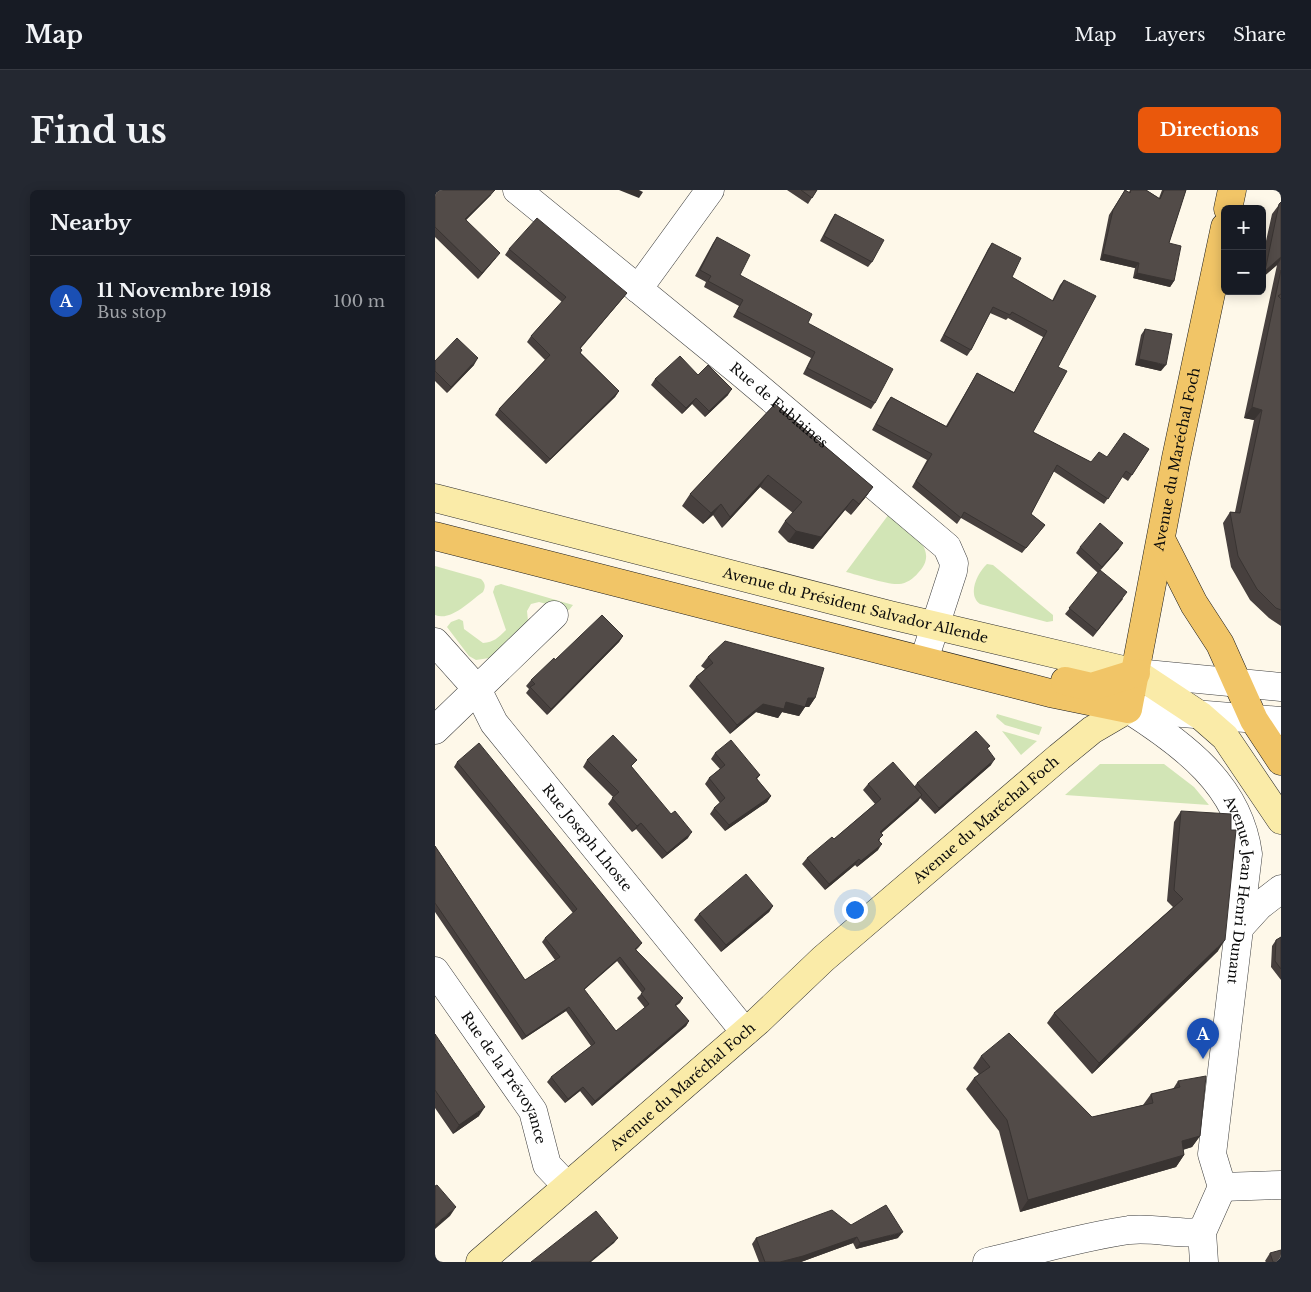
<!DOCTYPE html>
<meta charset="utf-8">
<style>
:root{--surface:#171b24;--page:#242831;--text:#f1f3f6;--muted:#9ea1a6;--line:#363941;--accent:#ea580c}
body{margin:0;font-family:"Libre Baskerville",serif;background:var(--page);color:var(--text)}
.controls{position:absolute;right:15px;top:15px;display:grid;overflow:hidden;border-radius:8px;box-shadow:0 2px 12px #0003}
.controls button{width:45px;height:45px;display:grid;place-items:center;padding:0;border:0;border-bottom:1px solid var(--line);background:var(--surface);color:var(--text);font:25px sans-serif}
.you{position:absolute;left:419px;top:719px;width:18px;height:18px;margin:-12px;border:4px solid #fff;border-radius:50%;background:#1a73e8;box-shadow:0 0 0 8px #1a73e833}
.badge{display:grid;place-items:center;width:32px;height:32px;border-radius:50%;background:var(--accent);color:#fff;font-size:16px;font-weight:700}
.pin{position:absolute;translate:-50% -41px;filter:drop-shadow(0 1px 2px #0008)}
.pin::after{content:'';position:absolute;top:26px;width:18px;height:15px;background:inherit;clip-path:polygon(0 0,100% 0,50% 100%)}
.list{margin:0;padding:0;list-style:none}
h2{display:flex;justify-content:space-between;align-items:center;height:65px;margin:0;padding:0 20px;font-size:21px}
h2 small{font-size:16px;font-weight:400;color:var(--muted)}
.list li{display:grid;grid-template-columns:32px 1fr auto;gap:15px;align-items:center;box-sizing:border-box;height:90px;padding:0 20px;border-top:1px solid var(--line)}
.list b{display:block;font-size:19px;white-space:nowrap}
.list p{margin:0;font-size:16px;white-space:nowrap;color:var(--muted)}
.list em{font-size:16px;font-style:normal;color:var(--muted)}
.map{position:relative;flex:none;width:846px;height:1072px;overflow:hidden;border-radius:8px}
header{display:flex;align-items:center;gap:30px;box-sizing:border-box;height:70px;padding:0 25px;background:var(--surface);border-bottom:1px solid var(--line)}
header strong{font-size:24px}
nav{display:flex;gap:28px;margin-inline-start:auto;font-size:18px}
.intro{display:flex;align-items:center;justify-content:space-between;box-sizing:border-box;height:120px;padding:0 30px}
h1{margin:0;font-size:35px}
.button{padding:12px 22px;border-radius:8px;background:var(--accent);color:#fff;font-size:18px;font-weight:700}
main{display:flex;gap:30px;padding:0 30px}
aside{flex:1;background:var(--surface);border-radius:8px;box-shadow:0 2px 12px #0003}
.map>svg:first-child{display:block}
.green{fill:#d2e5b6}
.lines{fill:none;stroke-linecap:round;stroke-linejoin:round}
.minor-casing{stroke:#3e3e3e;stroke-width:29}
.tertiary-casing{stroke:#3e3e3e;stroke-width:29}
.secondary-casing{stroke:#2d2d2d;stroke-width:29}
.primary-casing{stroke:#1c1c1c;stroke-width:29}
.minor{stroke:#fff;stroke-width:28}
.tertiary{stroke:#fff;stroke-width:28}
.secondary{stroke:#faeba8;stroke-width:28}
.primary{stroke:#f1c567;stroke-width:28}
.wall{fill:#47403e;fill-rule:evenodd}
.shaded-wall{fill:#393432}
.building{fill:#524b48;stroke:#393432;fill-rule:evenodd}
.labels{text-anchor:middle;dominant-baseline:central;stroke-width:5;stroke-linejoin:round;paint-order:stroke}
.street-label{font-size:14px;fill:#0b0b0b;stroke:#fff}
</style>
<header>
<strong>Map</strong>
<nav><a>Map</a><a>Layers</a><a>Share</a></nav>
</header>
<div class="intro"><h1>Find us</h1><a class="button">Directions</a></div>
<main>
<aside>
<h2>Nearby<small></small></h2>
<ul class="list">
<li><span class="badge" style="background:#1a4fb4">A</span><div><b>11 Novembre 1918</b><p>Bus stop</p></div><em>100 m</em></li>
</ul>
</aside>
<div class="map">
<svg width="846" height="1072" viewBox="0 0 846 1072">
<rect width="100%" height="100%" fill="#fef8e9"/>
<path class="green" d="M454 324C472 338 507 359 483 383 479 388 471 394 464 394 453 395 423 385 411 382Z
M552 374 558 375 618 425V431L612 432 545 414C532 405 542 383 552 374Z
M0 376 46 389C50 393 51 396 48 402 36 410 16 432 0 425Z
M66 394 138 415 134 420 104 412 96 414 92 421 93 431 61 467 41 470 34 466 12 437 16 432 24 429 28 431 29 439 48 453C59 452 63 448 71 440L58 402 60 396Z
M562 524 607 537 604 545 570 535 561 527Z
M567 541 602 551 586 565Z
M665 574H729L759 597 774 615 630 605Z"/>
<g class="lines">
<defs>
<g id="minor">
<path id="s1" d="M82 0 305 182 512 357 519 373 518 381 489 470"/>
<path d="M203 99 275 0"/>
<path id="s2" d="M0 452 42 499 59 533 310 842"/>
<path d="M0 540 119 425"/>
<path id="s3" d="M0 781 98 921 112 975 132 996"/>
</g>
<g id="tertiary">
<path d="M701 483 846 497"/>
<path id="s4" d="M693 519C748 554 804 595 813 664L777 964 787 997 767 1042 769 1072"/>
<path d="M697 519 846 531"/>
<path d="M804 738 824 716 846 699"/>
<path d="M787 997 846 995"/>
<path d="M552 1072C599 1061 646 1047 694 1040 719 1037 742 1045 767 1042"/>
</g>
<g id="secondary">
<path id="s5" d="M0 308 455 425 701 483 766 526 790 547 846 630"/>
<path id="s6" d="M45 1072 323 831 388 769 624 567 657 540 693 519"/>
</g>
<g id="primary">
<path d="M793 19 797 0"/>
<path id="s7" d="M0 346 615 503 693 519 741 268 790 37"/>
<path d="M727 351 759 414 785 454 819 530 846 571"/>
<path d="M630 491 656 497 701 483"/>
</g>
</defs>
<use href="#minor" class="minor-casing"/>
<use href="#tertiary" class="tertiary-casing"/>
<use href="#secondary" class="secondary-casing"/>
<use href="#primary" class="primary-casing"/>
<use href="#minor" class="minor"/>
<use href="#tertiary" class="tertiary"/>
<use href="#secondary" class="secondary"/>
<use href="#primary" class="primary"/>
</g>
<path class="wall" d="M0 0 56 5 31 30 61 68 43 89 0 47Z
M352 0H382L373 14Z
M690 0 694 2 695 0H711L724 8 727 0H751L734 53 739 91 735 97 698 88 700 78 665 70 674 25Z
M846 12V108H845L846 109V436L834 428 815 410 796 377 788 333 795 322H800L819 230 809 228 842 75 827 88V69L837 24Z
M400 24 437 72 433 77 385 51 396 30Z
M282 47 305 85 373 133 440 213 436 219 368 184 376 168 298 127 304 116 269 97 271 92 260 86 278 53Z
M557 53 577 87 617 111 625 95 629 90 623 177 598 242 656 272 672 267 714 259 693 291 687 287 669 314 618 281 596 324 610 335 587 363 526 328 522 334 477 297 492 270 437 240 452 212 456 207 511 236 542 183 579 202 608 147 573 128 571 130 555 123 536 160 532 166 505 151 553 59Z
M74 59 192 103 188 108 145 158 146 163 184 201 180 207 111 274 60 225 64 219 110 170 92 152 96 146 127 112 70 65Z
M710 139 726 181 700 175 706 145Z
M0 171 39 175 12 203 0 191Z
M263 185 293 205 270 227 257 214 247 224 216 195 220 189Z
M340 214 438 297 430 308 416 325 410 320 378 359 353 352 343 342 350 331 358 323 325 297 287 338 278 325 268 334 247 316 255 304Z
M645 357 684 359 665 380 688 409 658 447 630 424 663 383 641 363Z
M188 446 184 452 112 525 91 503 94 499 91 496 96 490 120 470Z
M273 467 380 508 374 517H370L364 526 347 522 343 528 321 522 295 544 254 496 261 487 270 479 266 476Z
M555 556 552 559 556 575 500 624 485 608 483 611 446 643 443 660 422 677 420 675 390 700 367 674 372 668 399 649 440 614 428 600 433 594 479 597 482 593Z
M280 563 325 585 322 589 336 606 332 612 290 641 275 624 279 618 285 613 270 594 274 588 285 579 276 569Z
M152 570 197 577 253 648 227 669 201 639 197 642 173 614 178 607 148 577Z
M22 572 207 753 204 757 201 760 248 808 245 813 241 816 254 831 251 836 157 916 145 901 130 913 112 892 116 887 156 856 131 821 87 850 0 722V656L90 790 120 770 107 752 110 748 138 723 19 577ZM182 771 207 803 202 808 210 818 181 841 149 800Z
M746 621 783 761 657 884 612 833 619 823 738 717 732 711 739 632Z
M338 716 334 722 286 762 259 730 264 724Z
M846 747V790L836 777 837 756 841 750Z
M0 844 44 926 18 944 0 918Z
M546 866 657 927 708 915 716 904 738 899 743 891 765 946 757 957 748 960 749 965 741 977 585 1022 564 941 531 899 539 888 544 884 538 878Z
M416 1035 463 1048 421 1059 418 1053 366 1072H324L317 1054 321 1048Z
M835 1063 846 1072H831L830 1071Z"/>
<path class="shaded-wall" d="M60 0 56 5 26 35 30 29Z
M184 0H204L208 2 204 8Z
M65 63 61 68 43 89 47 83Z
M668 64 704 73 700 78 665 70Z
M846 67V69L842 75 827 88V85L830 81Z
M702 83 739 91 735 97 698 88Z
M192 103 188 108 141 164 145 158Z
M43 168 39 175 12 203 16 197Z
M704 169 731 175 726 181 700 175Z
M297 199 293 205 270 227 274 221Z
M184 201 180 207 111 274 115 269Z
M261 208 257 214 247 224 251 218Z
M817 217 827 220 819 230 809 228Z
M333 285 325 297 287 338 295 327Z
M438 297 430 308 416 325 424 314Z
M418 309 410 320 378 359 353 352 361 341Z
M286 314 278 325 268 334 276 323Z
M688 353 684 359 663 383 667 377Z
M188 446 184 452 112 525 116 519Z
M373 508H380L374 517H368H370L364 526 347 522 343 528 321 522 295 544 302 535 328 514Z
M560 569 556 575 500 624 504 618Z
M487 605 483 611 441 648 445 642Z
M336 606 332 612 290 641 294 635Z
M206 633 201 639 197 642 202 636Z
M257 642 253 648 227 669 232 663Z
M447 654 443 660 422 677 426 671Z
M424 669 420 675 390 700 394 694Z
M338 716 334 722 286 762 291 755Z
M790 750 783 761 657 884 664 873Z
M185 767 182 771 145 803 149 799Z
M134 817 131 821 87 850 91 846Z
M254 831 251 836 157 916 160 911Z
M148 897 145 901 130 913 133 909Z
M50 917 44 926 18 944 24 935Z
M765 946 757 957 739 962 747 951Z
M749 965 741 977 585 1022 593 1010Z
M21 1017 15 1026 0 1039V1035Z
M468 1042 463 1048 421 1059 425 1053Z
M422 1047 418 1053 366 1072H345Z
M183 1048 179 1053 156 1072H154Z"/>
<path class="building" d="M0 0H60L30 29 65 63 47 83 0 37Z
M366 0H382L377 8Z
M690 0 695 3 696 0H711L725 9 729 0H751L734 53 746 56 739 91 702 83 704 73 668 64 678 20Z
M846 12V67L830 81 844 14Z
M400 24 449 50 437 72 389 46Z
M102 28 192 103 145 158 147 160 145 163 184 201 115 269 64 219 115 165 96 146 131 107 74 59Z
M282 47 315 65 305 85 377 124 373 133 458 179 440 213 372 178 380 162 302 121 308 110 273 91 276 86 265 80Z
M557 53 586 68 577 87 618 111 629 90 661 106 623 177 632 181 598 242 656 272 664 262 672 267 689 243 714 259 697 285 691 281 673 309 622 275 596 324 610 335 591 358 529 322 526 328 481 291 497 264 441 234 456 207 512 237 542 183 579 203 612 141 577 122 575 125 558 117 536 160 509 145Z
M846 80V104L843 106 846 109V420L841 418 822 399 803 366 795 322 805 323 827 220 817 217Z
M710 139 737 144 731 175 704 169Z
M22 148 43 168 16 197 0 181V171Z
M245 166 263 185 273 175 297 199 274 221 261 208 251 218 220 189Z
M340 214 438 297 424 314 418 309 386 347 361 341 350 331 367 312 333 285 295 327 286 314 276 323 255 304Z
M665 333 688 353 667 377 645 357Z
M665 380 692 402 662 441 634 418Z
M167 425 188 446 116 519 95 497 100 494 96 490 119 468 120 470Z
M290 451 389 478 380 508H373L370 517 351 512 349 519 328 514 302 535 261 487 278 473 273 467Z
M541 541 555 556 552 558 560 569 504 618 482 593Z
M178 545 202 570 196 576 236 624 240 621 257 642 232 663 206 633 202 636 177 608 184 602 152 570Z
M296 550 325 585 321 588 336 606 294 635 279 618 290 608 274 588 290 575 280 563Z
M44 553 207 753 200 759 248 808 240 815 254 831 160 911 148 897 133 909 116 887 160 853 134 817 91 846 0 713V656L90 790 125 767 110 748 142 719 22 572ZM185 767 210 799 206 804 214 814 181 841 149 799Z
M458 572 487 605 445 642 448 645 443 650 447 654 426 671 424 669 394 694 372 668 397 647 399 649 446 609 433 594Z
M746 621 796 624V640H801L790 750 664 873 619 823 748 709 739 700Z
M311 684 338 716 291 755 264 724Z
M846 747V779L840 771 841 750Z
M574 843 657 927 718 913 716 904 745 897 743 891 771 886 765 946 747 951 749 965 593 1010 572 930 539 888 555 877 546 866Z
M0 844 50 917 24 935 0 900Z
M2 995 21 1017 0 1035V996Z
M451 1015 468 1042 425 1053 422 1047 368 1066 345 1072H330L321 1048 397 1020 416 1035Z
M161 1021 183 1048 154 1072H96Z
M846 1060V1072H838L835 1063Z"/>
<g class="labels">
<g class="street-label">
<text stroke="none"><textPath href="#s1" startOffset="339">Rue de Fublaines</textPath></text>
<text stroke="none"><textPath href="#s7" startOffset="969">Avenue du Maréchal Foch</textPath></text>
<text stroke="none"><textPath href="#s5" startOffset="434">Avenue du Président Salvador Allende</textPath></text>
<text stroke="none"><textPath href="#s6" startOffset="672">Avenue du Maréchal Foch</textPath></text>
<text stroke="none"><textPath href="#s2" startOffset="249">Rue Joseph Lhoste</textPath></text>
<text stroke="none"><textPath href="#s4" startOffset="230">Avenue Jean Henri Dunant</textPath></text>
<text stroke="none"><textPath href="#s3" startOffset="128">Rue de la Prévoyance</textPath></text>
<text stroke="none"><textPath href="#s6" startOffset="268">Avenue du Maréchal Foch</textPath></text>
</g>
</g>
</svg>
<div class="controls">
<button>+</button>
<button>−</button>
</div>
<div class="you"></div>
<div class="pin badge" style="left:768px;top:869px;background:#1a4fb4">A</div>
</div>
</main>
